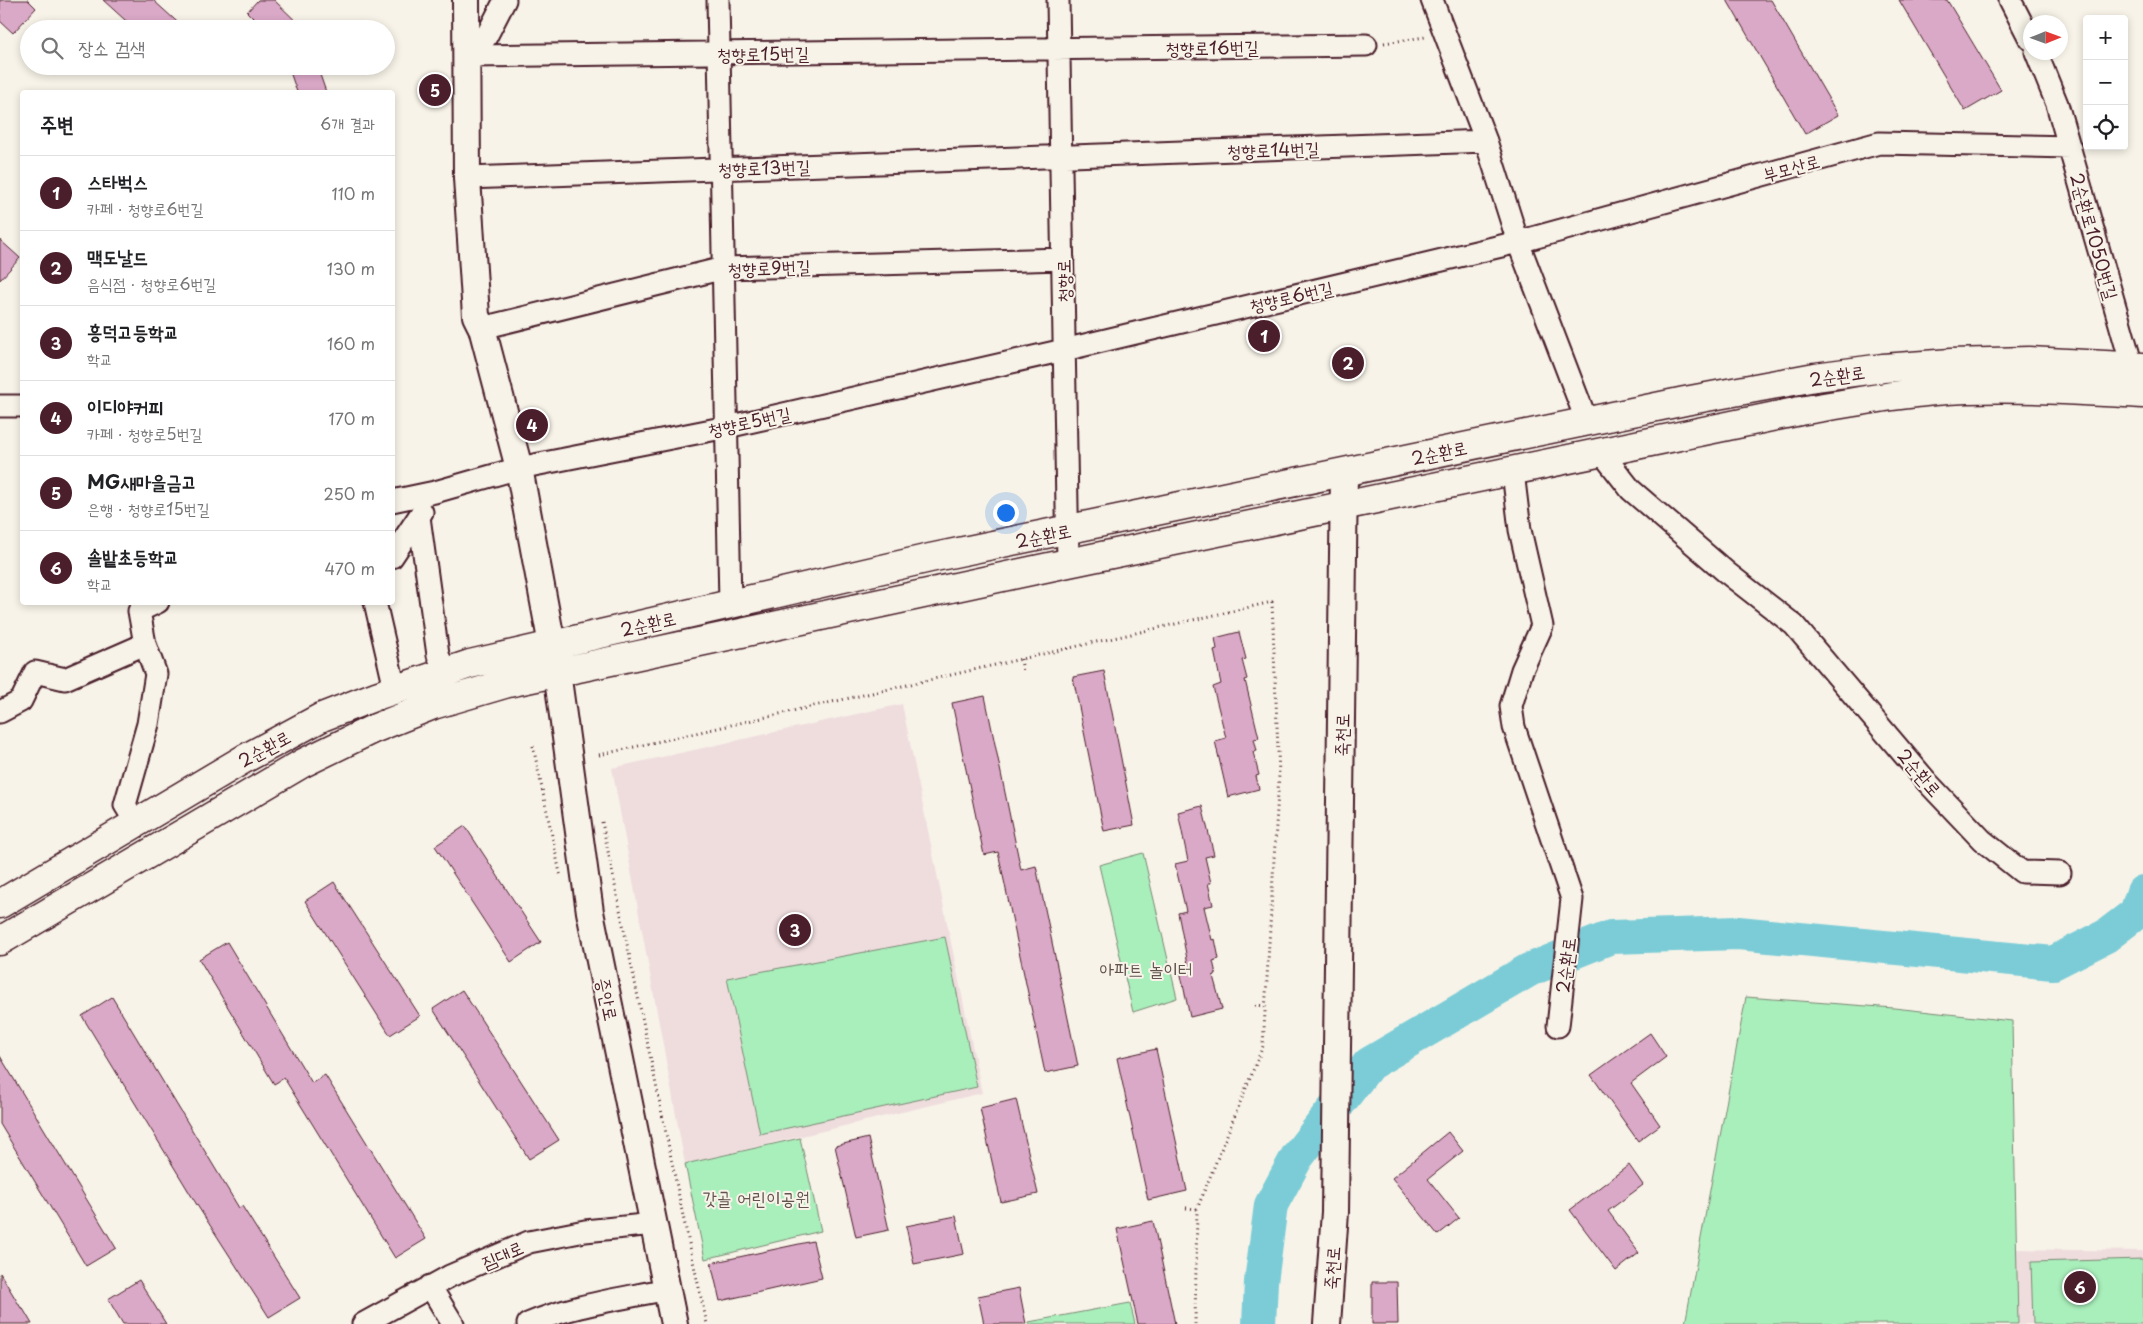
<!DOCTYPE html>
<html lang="ko">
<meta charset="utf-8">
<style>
:root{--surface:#fff;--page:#f6f6f6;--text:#202124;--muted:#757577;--line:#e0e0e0;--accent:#4a1f2b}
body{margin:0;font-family:"Playpen Sans","Poor Story",sans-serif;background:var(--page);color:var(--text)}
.controls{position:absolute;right:15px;top:15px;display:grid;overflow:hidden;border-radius:5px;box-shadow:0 2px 8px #0003}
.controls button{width:45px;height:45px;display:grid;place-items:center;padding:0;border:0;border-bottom:1px solid var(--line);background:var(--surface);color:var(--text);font:25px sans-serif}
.compass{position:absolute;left:2023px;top:15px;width:45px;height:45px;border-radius:50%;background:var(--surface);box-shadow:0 2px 8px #0003;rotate:89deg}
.you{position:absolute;left:1005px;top:512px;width:18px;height:18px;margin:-12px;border:4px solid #fff;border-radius:50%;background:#1a73e8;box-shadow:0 0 0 8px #1a73e833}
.badge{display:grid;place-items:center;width:32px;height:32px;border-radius:50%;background:var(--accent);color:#fff;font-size:16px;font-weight:700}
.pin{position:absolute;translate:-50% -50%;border:2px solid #fff;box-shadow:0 1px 5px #0006}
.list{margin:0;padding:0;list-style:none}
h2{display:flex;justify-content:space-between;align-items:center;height:65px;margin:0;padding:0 20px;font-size:21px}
h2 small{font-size:16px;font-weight:400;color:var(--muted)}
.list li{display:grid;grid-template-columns:32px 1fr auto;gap:15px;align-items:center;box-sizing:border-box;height:75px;padding:0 20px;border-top:1px solid var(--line)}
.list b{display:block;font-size:19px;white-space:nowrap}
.list p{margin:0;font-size:16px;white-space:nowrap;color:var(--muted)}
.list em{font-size:16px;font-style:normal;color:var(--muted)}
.icon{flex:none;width:28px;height:28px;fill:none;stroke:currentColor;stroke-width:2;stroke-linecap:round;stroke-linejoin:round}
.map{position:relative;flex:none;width:2143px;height:1324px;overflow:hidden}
.search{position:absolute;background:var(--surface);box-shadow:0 2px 8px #0003;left:20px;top:20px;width:375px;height:55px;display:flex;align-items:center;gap:12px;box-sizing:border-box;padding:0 18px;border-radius:28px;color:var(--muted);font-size:19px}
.panel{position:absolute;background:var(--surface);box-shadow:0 2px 8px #0003;left:20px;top:90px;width:375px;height:515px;border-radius:5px}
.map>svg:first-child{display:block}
.built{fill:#efddde}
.green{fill:#a9efbb;stroke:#7a8773}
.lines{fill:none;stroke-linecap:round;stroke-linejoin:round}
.river{stroke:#7cccd7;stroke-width:34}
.building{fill:#dba9c8;stroke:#4a1f2b}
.minor-casing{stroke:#4a1f2b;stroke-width:25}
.tertiary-casing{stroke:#4a1f2b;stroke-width:30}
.secondary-casing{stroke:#4a1f2b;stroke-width:31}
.path{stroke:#4a1f2b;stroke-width:3;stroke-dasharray:1 4;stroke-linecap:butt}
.minor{stroke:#f7f3e8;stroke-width:21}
.tertiary{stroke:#f7f3e8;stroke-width:26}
.secondary{stroke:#f7f3e8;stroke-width:28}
.labels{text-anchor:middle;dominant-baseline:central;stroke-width:4;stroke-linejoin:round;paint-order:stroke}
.street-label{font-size:18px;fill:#4a1f2b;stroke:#f7f3e8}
.park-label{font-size:18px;fill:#62534f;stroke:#f7f3e8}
</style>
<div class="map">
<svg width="2143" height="1324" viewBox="0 0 2143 1324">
<rect width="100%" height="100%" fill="#f7f3e8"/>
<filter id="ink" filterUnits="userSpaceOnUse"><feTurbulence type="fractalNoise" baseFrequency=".02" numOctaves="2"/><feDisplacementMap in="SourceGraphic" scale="10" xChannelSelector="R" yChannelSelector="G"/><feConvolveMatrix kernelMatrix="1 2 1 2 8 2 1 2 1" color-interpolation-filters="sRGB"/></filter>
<g filter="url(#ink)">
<path class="built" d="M902 704 982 1093 685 1164 612 768Z
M2015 1249 2143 1251V1324H2018Z"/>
<path class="green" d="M1143 853 1177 998 1133 1012 1099 865Z
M945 937 977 1087 760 1134 727 978Z
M1746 997 1894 1008 2012 1021 2018 1324H1685Z
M800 1138 821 1231 705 1259 685 1164Z
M2143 1259V1324H2033L2031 1262Z
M1130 1303 1135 1324H1029V1322Z"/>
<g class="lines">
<path class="river" d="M1259 1324 1261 1282 1271 1205 1297 1157 1369 1064 1529 970 1611 937 1738 933 2053 963 2106 936 2136 913 2143 892"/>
</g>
<path class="building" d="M0 0H28L36 8 13 33 0 21Z
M103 0H153L185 29H135Z
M258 0H274L304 29H264L247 12Z
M1727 0H1771L1838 115 1805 134Z
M1899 0H1947L2001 90 1965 111Z
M288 66H317L326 92H297Z
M0 240 20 258 0 280Z
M1239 632 1246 659 1242 660 1247 679 1245 680 1259 738 1254 739 1257 751 1253 752 1259 775 1256 776 1259 789 1228 797 1215 741 1226 738 1213 687 1221 684 1214 650 1217 649 1215 638Z
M1104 671 1134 825 1104 831 1073 677Z
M985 696 1021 870 1036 866 1078 1066 1045 1073 998 852 984 855 952 703Z
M1202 806 1214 855 1205 857 1211 883H1208L1213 905 1204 907 1212 940 1215 939 1219 959 1213 961 1216 974 1213 976 1222 1009 1190 1017 1179 966 1188 964 1178 913 1186 911 1175 864 1188 861 1178 812Z
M465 826 541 942 511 962 435 846Z
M334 882 420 1016 390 1035 305 901Z
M227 942 312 1083 325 1075 426 1239 395 1258 284 1078 274 1084 199 959Z
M462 990 559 1140 529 1159 433 1009Z
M112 997 239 1208 242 1206 300 1298 269 1317 197 1205 82 1016Z
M1650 1033 1666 1057 1631 1083 1660 1125 1638 1141 1591 1075Z
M1156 1049 1187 1191 1148 1200 1117 1058Z
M0 1056 116 1248 86 1266 0 1124Z
M1016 1099 1038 1194 1001 1202 980 1108Z
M1448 1132 1463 1151 1428 1179 1459 1218 1438 1235 1392 1178Z
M868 1138 889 1230 856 1237 835 1146Z
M1629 1165 1643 1185 1608 1211 1639 1253 1616 1271 1570 1210Z
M956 1216 964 1254 914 1264 906 1226Z
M1153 1221 1175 1324H1138L1117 1229Z
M813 1241 822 1278 720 1301 711 1263Z
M0 1273 21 1308 22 1307 32 1324H0Z
M139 1280 166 1324H123L108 1299Z
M1372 1282H1397L1398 1324H1372Z
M1019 1288 1026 1324H984L978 1296Z"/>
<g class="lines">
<defs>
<path id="minor" d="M718 0 730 604
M1058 0 1068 563
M1432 0 1486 141 1518 242 1587 422
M2010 0 2030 39
M2036 52 2057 104 2136 380
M467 56 1366 45
M467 56 486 37 505 0
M467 178 1486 141
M482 328 724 268 1063 259
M0 406H22
M1602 453 1631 490 1726 572 1794 625 1928 783 1982 840 2022 872 2060 873
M1513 472 1520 530 1542 626 1522 670 1511 706 1514 727 1572 899 1558 1026
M392 501 435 492 519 468 727 427 1064 350 1518 242 1879 143 2070 147
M419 517 438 655 446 672
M392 557 422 512
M375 602 395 689
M0 712 21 701 35 672 65 679 145 644
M136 823 125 805 148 724 156 674 145 644 139 611 158 602
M430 1286 453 1324
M363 1324 450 1276 529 1242 585 1231 654 1224
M528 1324C572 1305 621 1299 667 1289"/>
<path id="tertiary" d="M466 0 467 178 476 316 482 328 519 468 557 672 590 912 674 1324
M1327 1324 1335 1212 1344 472"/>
<path id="secondary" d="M0 904 244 759 322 717 376 696 470 664 930 558 1685 401 1815 377 1883 368 1951 363 2029 361 2143 367
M0 941 303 763 373 729 433 705 508 683 1068 563 1800 411C1855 402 1911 391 1967 389 2026 387 2084 391 2143 394"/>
</defs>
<use href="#minor" class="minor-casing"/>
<use href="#tertiary" class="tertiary-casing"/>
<use href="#secondary" class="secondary-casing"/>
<path class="path" d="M1384 43 1425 37
M1021 659 1023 672
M533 746 561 878
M599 755 1272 602 1279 775 1263 1046 1197 1209 1195 1324
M602 822 683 1216 707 1324
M1255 1005 1265 1006
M1186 1208 1197 1209"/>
<use href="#minor" class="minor"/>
<use href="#tertiary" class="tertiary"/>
<use href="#secondary" class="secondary"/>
</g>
</g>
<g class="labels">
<g class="street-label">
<text transform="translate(1212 47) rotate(-1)">청향로16번길</text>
<text transform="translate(763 53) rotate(-1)">청향로15번길</text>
<text transform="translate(1273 149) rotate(-2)">청향로14번길</text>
<text transform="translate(764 167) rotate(-2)">청향로13번길</text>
<text transform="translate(1791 167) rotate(-15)">부모산로</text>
<text transform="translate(2095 236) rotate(74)">2순환로1050번길</text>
<text transform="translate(769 267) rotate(-2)">청향로9번길</text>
<text transform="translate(1063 281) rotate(-91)">청향로</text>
<text transform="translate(1291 296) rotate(-13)">청향로6번길</text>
<text transform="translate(1837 375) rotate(-9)">2순환로</text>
<text transform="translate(749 421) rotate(-12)">청향로5번길</text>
<text transform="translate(1439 452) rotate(-12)">2순환로</text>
<text transform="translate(1043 535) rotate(-12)">2순환로</text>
<text transform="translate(648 623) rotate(-13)">2순환로</text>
<text transform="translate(1341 735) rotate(-89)">죽천로</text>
<text transform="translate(264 748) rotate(-29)">2순환로</text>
<text transform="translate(1920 772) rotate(49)">2순환로</text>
<text transform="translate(1565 965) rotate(-83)">2순환로</text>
<text transform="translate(608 999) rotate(78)">증안로</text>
<text transform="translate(502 1254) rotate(-23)">짐대로</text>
<text transform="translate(1331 1268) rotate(-86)">죽천로</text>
</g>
<g class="park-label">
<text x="1146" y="968">아파트 놀이터</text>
<text x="756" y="1197">갓골 어린이공원</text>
</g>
</g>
</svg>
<div class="controls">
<button>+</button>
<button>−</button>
<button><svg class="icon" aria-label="locate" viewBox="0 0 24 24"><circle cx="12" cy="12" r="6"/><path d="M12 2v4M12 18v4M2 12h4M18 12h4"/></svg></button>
</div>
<svg class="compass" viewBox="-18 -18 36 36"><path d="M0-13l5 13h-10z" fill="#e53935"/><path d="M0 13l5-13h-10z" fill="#757577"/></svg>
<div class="you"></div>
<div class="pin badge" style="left:1264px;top:336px">1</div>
<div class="pin badge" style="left:1348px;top:363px">2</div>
<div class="pin badge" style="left:795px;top:930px">3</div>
<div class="pin badge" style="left:532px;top:425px">4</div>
<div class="pin badge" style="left:435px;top:90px">5</div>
<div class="pin badge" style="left:2080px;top:1287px">6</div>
<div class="search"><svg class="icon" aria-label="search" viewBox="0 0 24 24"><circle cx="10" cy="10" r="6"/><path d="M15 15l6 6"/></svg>장소 검색</div>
<section class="panel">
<h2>주변<small>6개 결과</small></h2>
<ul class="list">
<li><span class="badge">1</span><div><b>스타벅스</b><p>카페 · 청향로6번길</p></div><em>110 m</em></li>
<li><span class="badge">2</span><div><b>맥도날드</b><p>음식점 · 청향로6번길</p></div><em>130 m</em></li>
<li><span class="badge">3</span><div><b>흥덕고등학교</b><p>학교</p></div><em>160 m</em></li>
<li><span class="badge">4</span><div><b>이디야커피</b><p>카페 · 청향로5번길</p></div><em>170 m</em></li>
<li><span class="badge">5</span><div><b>MG새마을금고</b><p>은행 · 청향로15번길</p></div><em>250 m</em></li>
<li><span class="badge">6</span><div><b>솔밭초등학교</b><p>학교</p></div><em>470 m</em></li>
</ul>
</section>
</div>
